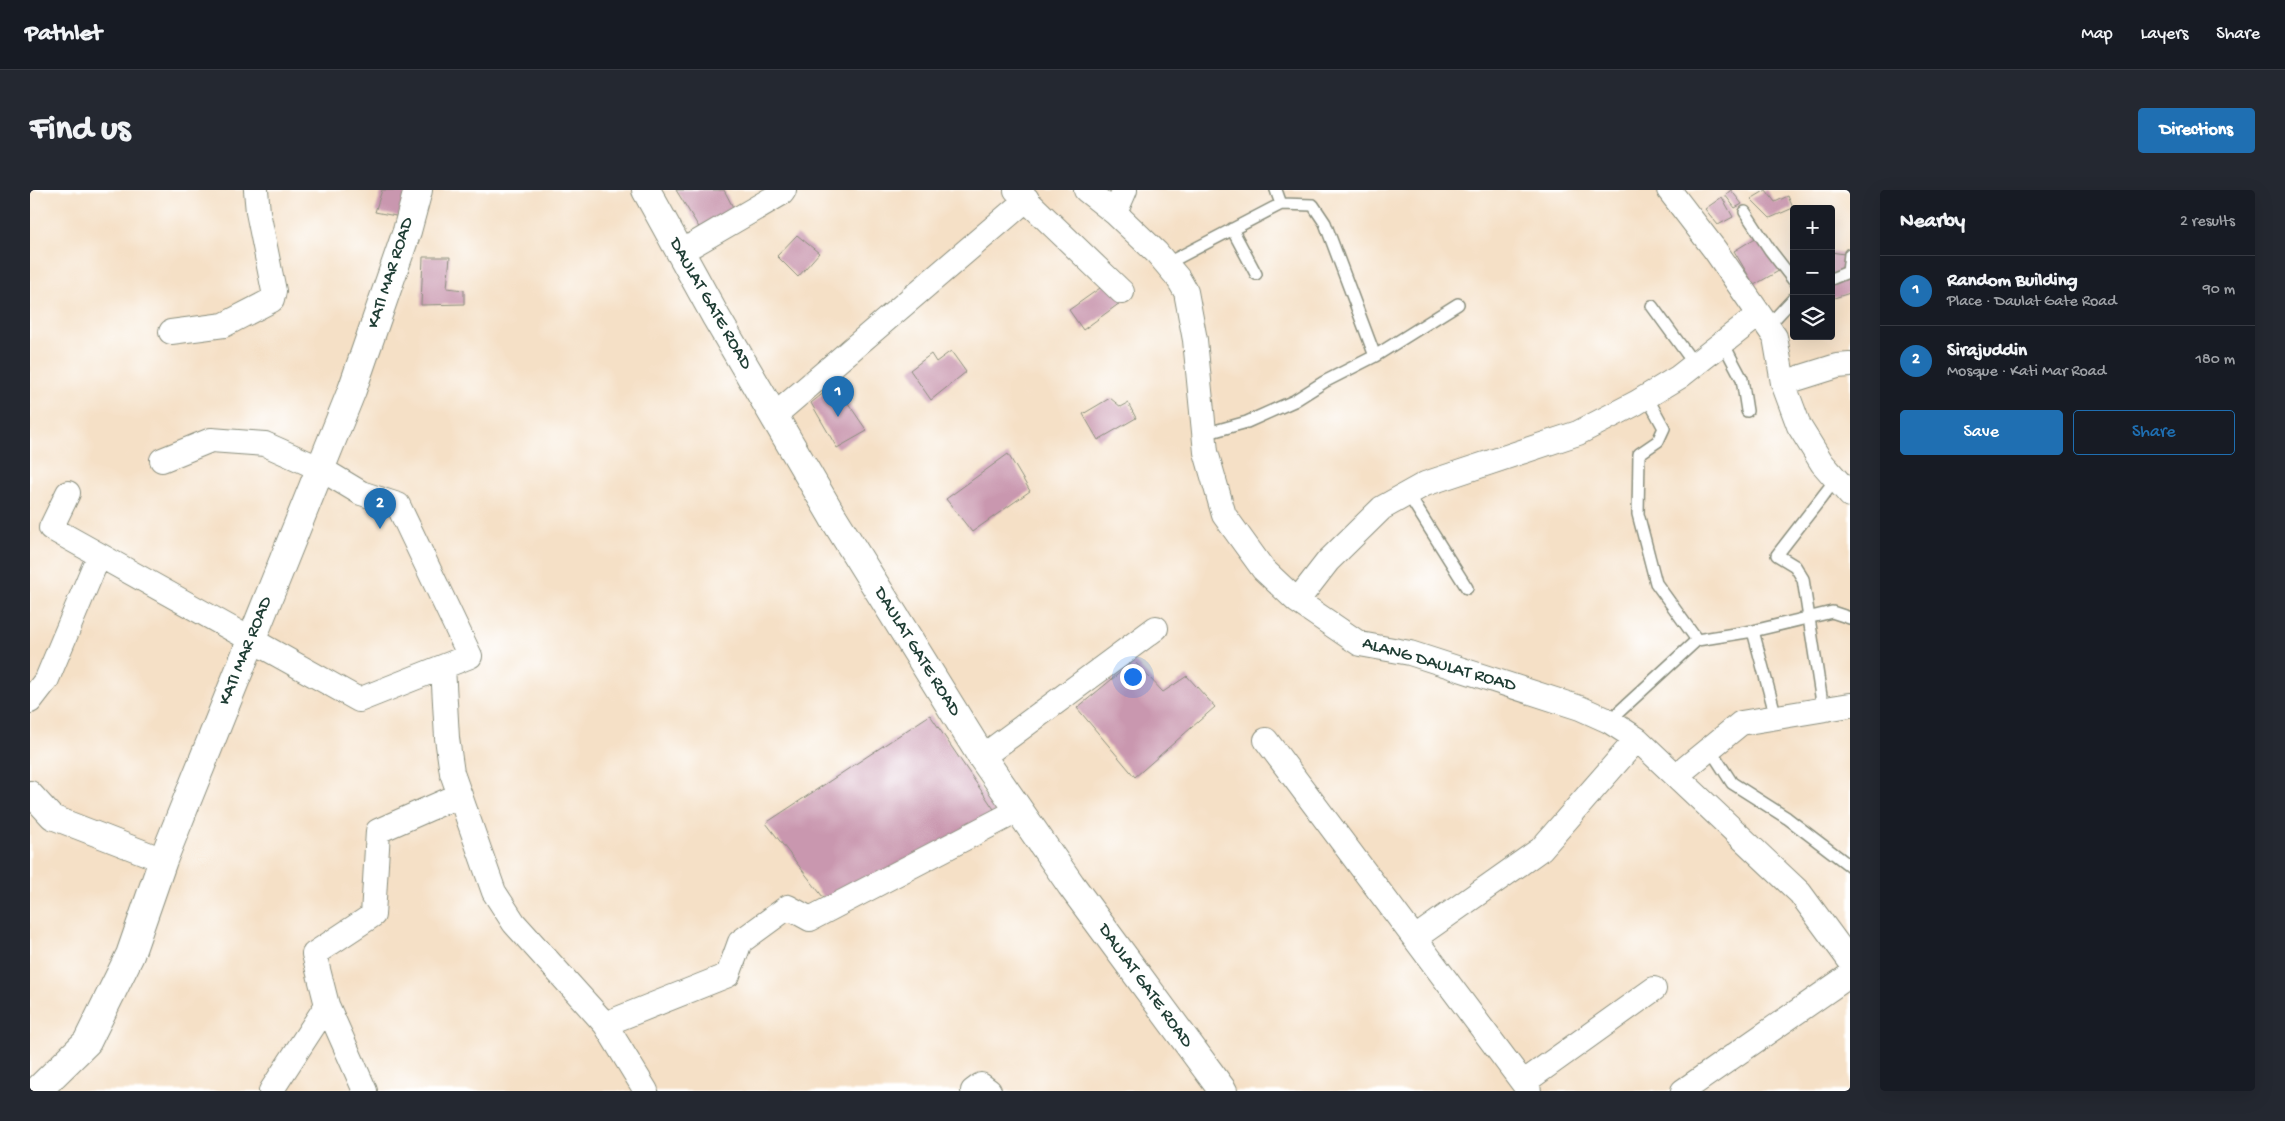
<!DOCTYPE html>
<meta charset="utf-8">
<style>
:root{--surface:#171b24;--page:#242831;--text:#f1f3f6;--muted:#9ea1a6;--line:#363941;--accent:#1f6fb2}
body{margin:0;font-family:"Gochi Hand",sans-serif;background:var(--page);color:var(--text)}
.controls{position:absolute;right:15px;top:15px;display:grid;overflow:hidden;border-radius:5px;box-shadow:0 5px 20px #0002}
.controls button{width:45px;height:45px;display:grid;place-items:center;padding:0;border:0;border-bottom:1px solid var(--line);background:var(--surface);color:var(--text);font:25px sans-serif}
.you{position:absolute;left:1102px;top:486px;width:18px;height:18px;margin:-12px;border:4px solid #fff;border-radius:50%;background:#1a73e8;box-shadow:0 0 0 8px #1a73e833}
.badge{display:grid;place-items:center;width:32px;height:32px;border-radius:50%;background:var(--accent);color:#fff;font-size:16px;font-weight:700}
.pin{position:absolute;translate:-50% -41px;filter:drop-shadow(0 1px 2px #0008)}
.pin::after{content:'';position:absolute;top:26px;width:18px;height:15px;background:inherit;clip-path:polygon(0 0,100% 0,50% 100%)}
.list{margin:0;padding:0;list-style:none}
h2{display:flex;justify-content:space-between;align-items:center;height:65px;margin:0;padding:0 20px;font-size:21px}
h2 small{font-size:16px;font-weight:400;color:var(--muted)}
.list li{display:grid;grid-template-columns:32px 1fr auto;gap:15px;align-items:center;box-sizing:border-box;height:70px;padding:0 20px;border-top:1px solid var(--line)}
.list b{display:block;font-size:19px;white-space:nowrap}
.list p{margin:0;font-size:16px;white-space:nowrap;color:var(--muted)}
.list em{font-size:16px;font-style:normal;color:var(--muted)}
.actions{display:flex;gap:10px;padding:15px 20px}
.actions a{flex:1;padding:11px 0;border:1px solid var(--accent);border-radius:5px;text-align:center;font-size:18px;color:var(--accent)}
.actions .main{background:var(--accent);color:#fff}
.icon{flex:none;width:28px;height:28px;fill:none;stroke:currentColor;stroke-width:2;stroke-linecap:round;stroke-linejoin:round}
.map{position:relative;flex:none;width:1820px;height:901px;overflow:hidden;border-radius:5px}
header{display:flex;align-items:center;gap:30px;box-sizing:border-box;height:70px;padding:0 25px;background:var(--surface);border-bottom:1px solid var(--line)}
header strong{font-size:24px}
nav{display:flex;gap:28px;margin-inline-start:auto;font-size:18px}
.intro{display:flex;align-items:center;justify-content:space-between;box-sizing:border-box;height:120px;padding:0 30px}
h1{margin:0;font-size:35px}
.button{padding:12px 22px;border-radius:5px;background:var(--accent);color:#fff;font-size:18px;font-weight:700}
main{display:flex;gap:30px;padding:0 30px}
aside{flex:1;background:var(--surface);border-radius:5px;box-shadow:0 5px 20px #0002}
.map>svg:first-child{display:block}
.building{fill:#c997af}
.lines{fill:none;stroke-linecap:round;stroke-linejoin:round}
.service-casing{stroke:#8a8e7d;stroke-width:14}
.minor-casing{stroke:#8a8e7d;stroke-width:26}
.tertiary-casing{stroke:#8a8e7d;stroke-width:30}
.secondary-casing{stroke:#8a8e7d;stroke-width:30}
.service{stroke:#fff;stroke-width:11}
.minor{stroke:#fff;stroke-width:24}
.tertiary{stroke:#fff;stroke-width:28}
.secondary{stroke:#fff;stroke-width:28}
.labels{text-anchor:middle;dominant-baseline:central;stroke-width:5;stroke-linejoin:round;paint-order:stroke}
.street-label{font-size:18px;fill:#1f3d34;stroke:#fff}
</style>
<header>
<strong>Pathlet</strong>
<nav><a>Map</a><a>Layers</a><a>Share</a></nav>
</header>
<div class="intro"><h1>Find us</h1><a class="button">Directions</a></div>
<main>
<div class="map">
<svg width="1820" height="901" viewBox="0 0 1820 901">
<rect width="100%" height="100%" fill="#fff"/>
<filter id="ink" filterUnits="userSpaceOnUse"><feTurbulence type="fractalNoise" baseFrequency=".02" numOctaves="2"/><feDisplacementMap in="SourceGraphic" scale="10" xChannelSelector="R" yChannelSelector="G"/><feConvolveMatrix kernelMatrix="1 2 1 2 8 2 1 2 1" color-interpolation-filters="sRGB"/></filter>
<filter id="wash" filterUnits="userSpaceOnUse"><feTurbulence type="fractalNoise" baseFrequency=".0096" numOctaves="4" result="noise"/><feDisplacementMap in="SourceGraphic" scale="20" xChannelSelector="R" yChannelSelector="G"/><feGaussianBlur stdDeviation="1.12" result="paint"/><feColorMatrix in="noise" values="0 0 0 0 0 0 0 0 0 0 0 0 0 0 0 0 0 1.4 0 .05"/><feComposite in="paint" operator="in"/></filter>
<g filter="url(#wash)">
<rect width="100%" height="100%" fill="#f5e0c6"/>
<g id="blocks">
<path class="building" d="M352 0H378L371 27 345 22Z
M646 0H694L704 19 670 39Z
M1701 0 1712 14 1705 18 1695 5Z
M1736 0 1745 12 1758 6 1763 18 1740 28 1721 9Z
M1692 7 1703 27 1688 35 1675 19Z
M767 45 789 63 768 87 747 66Z
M1727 47 1754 78 1724 95 1704 61Z
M1801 62 1814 64 1818 82 1801 85Z
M393 67H420L417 98 434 100V114L391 115Z
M1818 82 1820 103 1801 109V90Z
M1080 91 1094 110 1053 140 1039 120Z
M921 161 936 182 901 210 880 180 901 164 906 172Z
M805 194 837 241 807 258 781 213Z
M1080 208 1091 217 1098 213 1106 228 1068 250 1053 224Z
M978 264 1000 301 942 342 916 309Z
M1104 471 1133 502 1157 486 1185 517 1105 587 1047 518Z
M900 525 972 631 803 720 736 633Z"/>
</g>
</g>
<g filter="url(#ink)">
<use href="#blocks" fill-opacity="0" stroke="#8a8e7d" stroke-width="1"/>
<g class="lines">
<defs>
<path id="service" d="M1246 0 1251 14
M1715 22 1740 60 1764 91
M1202 39 1226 84
M1136 74 1251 14 1283 15 1295 33 1345 166
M1801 89 1818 82 1820 64
M1622 116 1665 175
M1737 137 1764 108
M1693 153 1712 189 1717 221
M1617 207 1634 238 1628 251 1609 264 1608 324 1626 393 1667 450
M1174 244 1217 232 1264 211 1294 192 1345 166 1428 114
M1378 304 1437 398
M1723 441 1746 527
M1793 519 1773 389 1765 376 1747 365 1806 289
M1579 531 1667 450 1723 441 1802 422 1820 428
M1680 559 1702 593 1757 628 1820 676"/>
<path id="minor" d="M986 0 1092 102
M1056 0 1085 23 1127 63 1148 88 1156 102 1165 150 1176 262 1194 325 1233 379 1267 411 1330 454 1380 463 1550 518 1579 531 1607 549 1770 703 1820 771
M1639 0 1685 60 1745 147 1753 193 1769 236 1792 273 1820 305
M1085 23 1095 0
M649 63 752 3 754 0
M141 142 194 135 242 110 244 101 228 22 226 0
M1753 193 1807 176 1820 175
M745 225 997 9
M38 303 21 338 329 510 440 466 368 315 331 303 291 279 235 254 181 250 132 270
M1267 411 1298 371 1352 318 1395 294 1548 243 1606 213 1649 187 1728 125
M413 477 417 548 422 583 464 702 484 733 575 834 616 901
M0 511 17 489 69 365
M1236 550 1499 901
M952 567 1126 438
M1646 586 1711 533 1820 515
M0 603 22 627 133 670
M1385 748 1511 659 1607 549
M575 834 698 785 710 752 758 717 780 729 989 620
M1493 893 1624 799
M241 901 297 815
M335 901 297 815 284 764 343 725 348 641 430 605
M943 901 951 895 959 901
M1653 901 1820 785"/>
<path id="tertiary" d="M7 901 57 852 100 765 133 670 322 200 377 41 388 0"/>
<path id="secondary" d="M616 0 686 127 803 327 952 567 1041 695 1193 901"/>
</defs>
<use href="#service" class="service-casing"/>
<use href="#minor" class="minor-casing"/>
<use href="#tertiary" class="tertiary-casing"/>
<use href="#secondary" class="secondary-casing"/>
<use href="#service" class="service"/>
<use href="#minor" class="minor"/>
<use href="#tertiary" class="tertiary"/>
<use href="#secondary" class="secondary"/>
</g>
</g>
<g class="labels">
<g class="street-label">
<text transform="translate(361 83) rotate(-72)">KATI MAR ROAD</text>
<text transform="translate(680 114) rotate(60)">DAULAT GATE ROAD</text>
<text transform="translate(216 461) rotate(-68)">KATI MAR ROAD</text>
<text transform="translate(887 462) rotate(58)">DAULAT GATE ROAD</text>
<text transform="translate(1409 475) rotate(16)">ALANG DAULAT ROAD</text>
<text transform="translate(1115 796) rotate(54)">DAULAT GATE ROAD</text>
</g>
</g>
</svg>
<div class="controls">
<button>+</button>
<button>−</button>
<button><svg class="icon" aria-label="layers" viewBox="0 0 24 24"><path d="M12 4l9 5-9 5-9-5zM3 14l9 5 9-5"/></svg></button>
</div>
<div class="you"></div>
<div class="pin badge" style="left:808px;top:227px">1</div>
<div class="pin badge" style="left:350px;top:339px">2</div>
</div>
<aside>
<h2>Nearby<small>2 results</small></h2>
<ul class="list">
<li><span class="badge">1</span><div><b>Random Building</b><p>Place · Daulat Gate Road</p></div><em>90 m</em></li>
<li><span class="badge">2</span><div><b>Sirajuddin</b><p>Mosque · Kati Mar Road</p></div><em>180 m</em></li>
</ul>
<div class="actions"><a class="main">Save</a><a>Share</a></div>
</aside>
</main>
